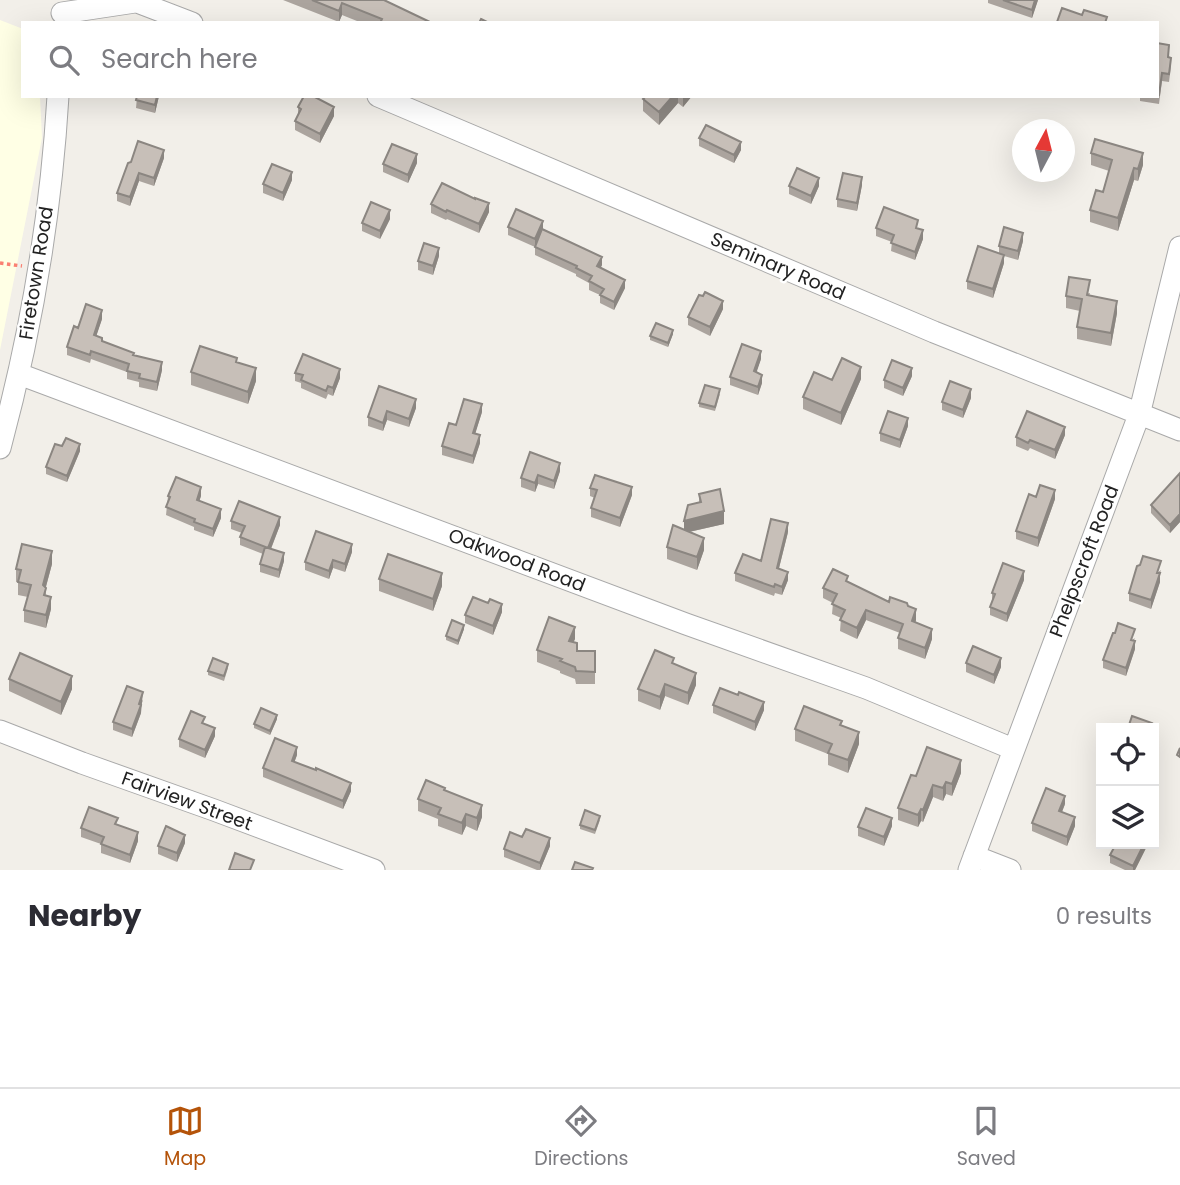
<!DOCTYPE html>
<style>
:root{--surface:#fff;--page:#f2f2f3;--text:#2b2b33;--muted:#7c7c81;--line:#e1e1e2;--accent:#b45309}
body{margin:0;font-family:Poppins,sans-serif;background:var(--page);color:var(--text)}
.controls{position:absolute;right:21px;bottom:21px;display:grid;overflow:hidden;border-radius:0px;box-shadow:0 7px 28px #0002}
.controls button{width:63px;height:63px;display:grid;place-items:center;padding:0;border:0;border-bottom:2px solid var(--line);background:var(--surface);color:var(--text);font:35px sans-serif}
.compass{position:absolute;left:1012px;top:119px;width:63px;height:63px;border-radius:50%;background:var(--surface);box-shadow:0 7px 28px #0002;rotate:7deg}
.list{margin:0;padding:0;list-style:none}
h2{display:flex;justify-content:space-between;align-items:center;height:91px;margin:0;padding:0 28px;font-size:30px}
h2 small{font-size:23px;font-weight:400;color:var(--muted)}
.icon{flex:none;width:38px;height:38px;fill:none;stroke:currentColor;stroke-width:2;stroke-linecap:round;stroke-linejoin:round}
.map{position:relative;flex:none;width:1180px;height:870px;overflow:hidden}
.search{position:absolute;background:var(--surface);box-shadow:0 7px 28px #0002;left:21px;right:21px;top:21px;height:77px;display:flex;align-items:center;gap:18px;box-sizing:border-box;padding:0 24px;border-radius:0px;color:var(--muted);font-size:26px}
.sheet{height:217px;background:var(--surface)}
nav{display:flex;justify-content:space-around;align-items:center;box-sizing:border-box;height:98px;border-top:2px solid var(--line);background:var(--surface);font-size:19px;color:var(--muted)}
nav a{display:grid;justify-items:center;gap:4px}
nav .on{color:var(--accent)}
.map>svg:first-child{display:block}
.education{fill:#ffffe5}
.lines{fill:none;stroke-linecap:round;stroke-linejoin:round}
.minor-casing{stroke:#a9a9a9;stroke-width:23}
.path{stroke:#fa8072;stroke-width:3.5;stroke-dasharray:3.5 3.5;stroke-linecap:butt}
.minor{stroke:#fff;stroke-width:21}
.wall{fill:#aba49e}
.shaded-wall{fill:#8b8681}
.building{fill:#c7bfb8;stroke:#8b8681;stroke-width:2}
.labels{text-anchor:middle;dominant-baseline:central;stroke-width:5;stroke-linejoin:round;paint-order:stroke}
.street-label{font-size:19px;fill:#222;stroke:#fff}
</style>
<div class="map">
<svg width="1180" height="870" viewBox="0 0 1180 870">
<rect width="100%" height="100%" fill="#f2efe9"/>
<path class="education" d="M0 20 23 29V96H40L42 138 0 350Z"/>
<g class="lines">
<defs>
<path id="minor" d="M132 0 192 23
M62 13 135 2
M378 96 934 332 1180 430
M19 374 686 624 866 688 1013 749
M0 448C31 333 51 215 58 96
M0 731 82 763 214 810 374 870
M974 856 1010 870
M969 870 1139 415 1180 247"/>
</defs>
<use href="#minor" class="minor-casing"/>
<path class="path" d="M0 263 22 266"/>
<use href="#minor" class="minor"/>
</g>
<path class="wall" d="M283 0H384L432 23H362L342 15 339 22Z
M988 0H1038L1032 18 988 3Z
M1157 43 1169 53V57L1171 66 1169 82 1162 81 1159 104 1140 101V96H1157Z
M133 96H159L155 113 136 108 137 97Z
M646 96H692L683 107 678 103 659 125 643 111V99Z
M298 107 334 116 320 143 295 130V121L298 115Z
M699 138 741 150 734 163 699 146Z
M1091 153 1143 165 1138 181 1134 180 1118 231 1090 222V210L1103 192 1109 171 1091 165Z
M164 158 154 186 139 181 130 206 117 201V193L128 163Z
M417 163 408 183 383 172V164Z
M292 180 283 201 263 193V184Z
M862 185 857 211 837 207V199Z
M789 186H819L811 204 789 194Z
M431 204 489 212 479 233 447 219 446 220 431 213Z
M390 219 380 239 362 231V223Z
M508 227 543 230 602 265 601 267 625 288 614 310 600 303V295L589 290V283L576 276V274L535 255V247L508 235Z
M876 228 918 229 923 239 915 260 891 251 892 242 876 236Z
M1023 241 1018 260 1004 256V263L993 298 967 289V281L999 253V246Z
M439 256 433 275 418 270V261Z
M1090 293 1089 296 1117 313 1111 346 1077 339V327L1080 311 1066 308V296Z
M703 296 723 309 710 336 688 325V317Z
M102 319 96 336 102 341 162 370 157 391 139 387V382L127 379V372L91 359 90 363 67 355V347L78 328Z
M673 334 668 347 650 340V336Z
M761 359 756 372 762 383 758 395 730 385V377Z
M237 362 256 381 248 404 191 385V372Z
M295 373 340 378 333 396 328 394 326 399 301 388V383L295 381Z
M912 376 903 396 884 388V380Z
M861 379 841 425 803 409V397Z
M720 394 715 411 699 407V403Z
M971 398 963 418 942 410V402Z
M416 399V408L409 427 387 420 383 431 368 426V417Z
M482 412 475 433 480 443 473 464 442 455V446L456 425Z
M908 426 900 448 880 441V433Z
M1065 435 1055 459 1030 448 1028 451 1016 446V437Z
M62 446 80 451 67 482 46 474V467Z
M560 471 554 489 538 484 535 492 521 487V478Z
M1180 473V522L1170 533 1151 513V505Z
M590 488 632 495 620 527 591 517V508L595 498 590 496Z
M699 494 724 524 689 532 704 550 697 570 667 559V547L684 530 699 502Z
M168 496H201L199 501 221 518 213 537 194 530V527L166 515Z
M1036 497 1055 499 1038 547 1016 539V531Z
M231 521 280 525 271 549 284 561 279 578 260 572V564L263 554 240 545V537L242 533 231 529Z
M788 532 779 568 788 580 782 595 775 593 774 596 735 581V573L761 561Z
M352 552 345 572 333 568 329 579 305 570V562Z
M52 564 46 587V596L51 609 46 628 24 622V610L28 597 18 595V582H16V569Z
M1161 570 1160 573V582L1151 609 1129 601V593Z
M379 579 442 586 433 611 379 591Z
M1024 580 1007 622 990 615V607L992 601V593Z
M848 582 889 602 908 606 916 620 915 623 932 639 925 659 898 649V638L900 633 866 620 857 639 840 631 841 618 832 614 833 603 823 598V588Z
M488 603 502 612 493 635 465 623V615Z
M464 629 458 645 446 640V636Z
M1135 638 1134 640 1135 649 1126 676 1103 668V660Z
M575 639 573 642 577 651H595V684H576L575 679 560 673V671L537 662V650Z
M966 663 1001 667 994 684 966 672Z
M674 664 696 685 688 705 665 696 660 710 638 701V689Z
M228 668 224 681 208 675V671Z
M9 679 72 689 61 715 9 691Z
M143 700 141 706V713L132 737 113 730V722Z
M713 705 764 710 755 731 713 713Z
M277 719 270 735 254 728V724Z
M842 725 859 744 848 773 828 765V754L795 741V729Z
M215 736 205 758 179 747V739Z
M297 755 294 762 351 791 343 809 263 777V768Z
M961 773 952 796 946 794 943 801 933 797 923 822 921 821 918 827 898 820V808L916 776Z
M445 790 482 817 477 831 466 826 462 835 438 826V819L418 811V799Z
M1065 804 1062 812 1075 826 1067 846 1032 831V823Z
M600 820 595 834 580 829V825Z
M118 825 138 841 130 863 101 853V844L81 837V828Z
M892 826 884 846 858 836V827Z
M185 843 177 862 158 854V846Z
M1116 844H1148L1135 870H1125L1110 863V855Z
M550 846 540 870H537L504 857V849Z"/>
<path class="shaded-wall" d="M1035 0H1038L1032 18V10Z
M342 3V15L339 22V11Z
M157 96H159L155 113V105Z
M673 96H678V103L659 125V112Z
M683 96H692L683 107Z
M334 107V116L320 143V134Z
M741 142V150L734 163V155Z
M164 150V158L154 186V178Z
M1143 153V165L1138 181V169Z
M417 154V163L408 183V175Z
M1134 168V180L1118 231V218Z
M292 172V180L283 201V193Z
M139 173V181L130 206V197Z
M862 177V185L857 211V203Z
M819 178V186L811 204V196Z
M489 203V212L479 233V224Z
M390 210V219L380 239V231Z
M543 221V230L535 247V239Z
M923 230V239L915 260V252Z
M1023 233V241L1018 260V251Z
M439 248V256L433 275V266Z
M1004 255V263L993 298V289Z
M602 257V265L597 274V266Z
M625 280V288L614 310V302Z
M723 301V309L710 336V327Z
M1117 301V313L1111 346V333Z
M102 310V319L94 343V335Z
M673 330V334L668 347V343Z
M761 351V359L754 380V371Z
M162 362V370L157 391V382Z
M861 367V379L841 425V413Z
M256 368V381L248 404V392Z
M912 368V376L903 396V388Z
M340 369V378L333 396V388Z
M762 375V383L758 395V387Z
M971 389V398L963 418V410Z
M416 399V408L409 427V419Z
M482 404V412L473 441V433Z
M387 411V420L383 431V423Z
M908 418V426L900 448V440Z
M1065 427V435L1055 459V450Z
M480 435V443L473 464V456Z
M80 444V451L67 482V476Z
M560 463V471L554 489V481Z
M538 475V484L535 492V483Z
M201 487V496L197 508V500Z
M632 487V495L620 527V518Z
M1055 490V499L1038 547V538Z
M221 509V518L213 537V529Z
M724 511V524L684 533V521Z
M1180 514V522L1170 533V525Z
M280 517V525L268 556V548Z
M788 523V532L777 576V568Z
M704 538V550L697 570V557Z
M352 544V552L345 572V564Z
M52 551V564L43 597V585Z
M284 553V561L279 578V570Z
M333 560V568L329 579V571Z
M1024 571V580L1007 622V614Z
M788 572V580L782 595V587Z
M442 573V586L433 611V599Z
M1160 573V582L1151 609V600Z
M51 597V609L46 628V615Z
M502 604V612L493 635V626Z
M916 609V620L912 632V621Z
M866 610V620L857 639V628Z
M464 625V629L458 645V641Z
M575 627V639L569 653V641Z
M932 629V639L925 659V648Z
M1135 641V649L1126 676V668Z
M1001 658V667L994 684V675Z
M696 673V685L688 705V693Z
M72 676V689L61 715V702Z
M665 684V696L660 710V697Z
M143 692 141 713 132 737V729Z
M764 702V710L755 731V722Z
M277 715V719L270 735V731Z
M215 728V736L205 758V750Z
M859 732V744L848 773V760Z
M297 747V755L292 769V761Z
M961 760V773L952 796V784Z
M946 782V794L943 801V788Z
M351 783V791L343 809V801Z
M933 785V797L923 822V810Z
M1065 796V804L1059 819V811Z
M482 805V817L477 831V818Z
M921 809V821L918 827V815Z
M466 814V826L462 835V823Z
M1075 817V826L1067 846V837Z
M892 818V826L884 846V837Z
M138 832V841L130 863V855Z
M185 835V843L177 862V853Z
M550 838V846L540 870V863Z
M1144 844H1148L1135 870H1133V866Z"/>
<path class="building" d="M312 0H384L432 23H380L382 19 342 3 339 11Z
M1003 0H1035L1032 10Z
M1062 8 1082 15 1084 10 1107 17 1105 23H1061L1057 22Z
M481 19 489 23H479Z
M1157 43 1169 45 1168 57 1171 58 1169 74 1162 73 1159 95H1157Z
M137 96H157L155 105 136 100Z
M304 96H313L334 107 320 134 295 121 301 109 298 107Z
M646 96H673L659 112 643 99Z
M706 125 741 142 734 155 699 138Z
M1095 139 1143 153 1138 169 1134 168 1118 218 1090 210 1096 190 1103 192 1112 160 1091 153Z
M138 141 164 150 154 178 139 173 130 197 117 193 128 163 131 162Z
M392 144 417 154 408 175 383 164Z
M272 164 292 172 283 193 263 184Z
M797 168 819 178 811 196 789 186Z
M843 173 862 177 857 203 837 199Z
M442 183 475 199V198L489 203 479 224 447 210 446 212 431 204Z
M371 202 390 210 380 231 362 223Z
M884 207 918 220 916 228 923 230 915 252 891 243 894 235 876 228Z
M516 209 543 221 535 239 508 227Z
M1004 227 1023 233 1018 251 999 246Z
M542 229 602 257 597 266 625 280 614 302 600 295 604 289 589 281 592 276 576 268 577 266 535 247Z
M424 243 439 248 433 266 418 261Z
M978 246 1004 255 993 289 967 281Z
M1069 277 1090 280 1087 295 1117 301 1111 333 1077 327 1082 299 1066 296Z
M705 292 723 301 710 327 688 317 699 295 703 296Z
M86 304 102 310 94 335 102 338V341L134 353 133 355 162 362 157 382 139 378 140 374 127 371 129 364 91 351 90 355 67 347 74 326 78 328Z
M656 323 673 330 668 343 650 336Z
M742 344 761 351 754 371 762 375 758 387 730 377Z
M200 346 237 358 236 362 256 368 248 392 191 372Z
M303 354 340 369 333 388 328 386 326 391 301 380 303 375 295 373Z
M842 358 861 367 841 413 803 397 814 372 832 380Z
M892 360 912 368 903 388 884 380Z
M950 381 971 389 963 410 942 402Z
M705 385 720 389 715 407 699 403Z
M379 386 416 399 409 419 387 411 383 423 368 417Z
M464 399 482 404 473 433 480 435 473 456 442 446 449 423 456 425Z
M888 411 908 418 900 440 880 433Z
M1027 411 1065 427 1055 450 1030 440 1028 443 1016 437Z
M66 438 80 444 67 476 46 467 55 444 62 446Z
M530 452 560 463 554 481 538 475 535 483 521 478Z
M1180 473V514L1170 525 1151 505Z
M595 475 632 487 620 518 591 508 597 490 590 488Z
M176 477 201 487 197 500 221 509 213 529 194 522 195 519 166 507 170 497 168 496Z
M1040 485 1055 490 1038 538 1016 531 1029 494 1036 497Z
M720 489 724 511 684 521 688 505 701 502 699 494Z
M239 501 280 517 268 548 240 537 245 526 231 521Z
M771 519 788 523 777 568 788 572 782 587 775 584 774 587 735 573 743 554 761 561Z
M673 525 704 538 697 557 667 547Z
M316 531 352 544 345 564 333 560 329 571 305 562Z
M22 544 52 551 43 585 46 588 44 595 51 597 46 615 24 610 31 585 18 582 21 570 16 569Z
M265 547 284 553 279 570 260 564Z
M388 554 442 573 433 599 379 579Z
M1143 556 1161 561 1157 573H1160L1151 600 1129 593 1137 566 1140 565Z
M1003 563 1024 571 1007 614 990 607 995 594 992 593Z
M833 569 848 576 846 581 889 602 890 597 907 603 908 606 916 609 912 621 932 629 925 648 898 638 903 624 866 610 857 628 840 620 845 610 832 604 837 594 823 588Z
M473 597 488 603 490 599 502 604 493 626 465 615Z
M549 617 575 627 569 641 577 643V651H595V672L576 671 575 667 560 661 562 659 537 650Z
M452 620 464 625 458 641 446 636Z
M1118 623 1135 629 1131 640 1135 641 1126 668 1103 660 1113 633H1115Z
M973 646 1001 658 994 675 966 663Z
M655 650 674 658 672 663 696 673 688 693 665 684 660 697 638 689Z
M20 653 72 676 61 702 9 679Z
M213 658 228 664 224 676 208 671Z
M127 686 143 692 139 704 141 705 132 729 113 722Z
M720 688 738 695 739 692 764 702 755 722 713 705Z
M804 706 842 721 840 725 859 732 848 760 828 753 832 744 795 729Z
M261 708 277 715 270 731 254 724Z
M191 711 205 717 202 723 215 728 205 750 179 739Z
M1132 716 1152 723 1150 728H1128Z
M275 738 297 747 292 761 316 770V768L351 783 343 801 263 768Z
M927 747 961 760 952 784 946 782 943 788 933 785 923 810 921 809 918 815 898 808 911 775 916 776Z
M1180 748V757L1177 755Z
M426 780 445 788 444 790 482 805 477 818 466 814 462 823 438 814 441 808 418 799Z
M1046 788 1065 796 1059 811 1075 817 1067 837 1032 823Z
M89 807 118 818 115 824 138 832 130 855 101 844 104 837 81 828Z
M866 808 892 818 884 837 858 827Z
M585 810 600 816 595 830 580 825Z
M166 826 185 835 177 853 158 846Z
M526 829 550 838 540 863 504 849 510 832 522 837Z
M1116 844H1144L1133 866 1110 855Z
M235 853 254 860 250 870H229Z
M575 862 593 868 592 870H572Z"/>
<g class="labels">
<g class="street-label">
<text transform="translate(778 266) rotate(23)">Seminary Road</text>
<text transform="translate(36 273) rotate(-81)">Firetown Road</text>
<text transform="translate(517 560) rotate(21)">Oakwood Road</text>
<text transform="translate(1084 561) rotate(-69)">Phelpscroft Road</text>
<text transform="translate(187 801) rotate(20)">Fairview Street</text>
</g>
</g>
</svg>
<div class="controls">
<button><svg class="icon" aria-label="locate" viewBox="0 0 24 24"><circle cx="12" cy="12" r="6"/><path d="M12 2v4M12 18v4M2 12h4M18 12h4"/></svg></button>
<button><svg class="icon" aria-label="layers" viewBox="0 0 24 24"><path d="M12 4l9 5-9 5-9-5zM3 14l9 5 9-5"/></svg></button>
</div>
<svg class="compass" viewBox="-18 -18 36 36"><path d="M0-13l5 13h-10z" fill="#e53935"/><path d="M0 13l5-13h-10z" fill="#7c7c81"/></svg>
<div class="search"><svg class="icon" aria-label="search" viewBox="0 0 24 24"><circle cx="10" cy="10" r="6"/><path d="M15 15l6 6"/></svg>Search here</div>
</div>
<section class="sheet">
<h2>Nearby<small>0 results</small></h2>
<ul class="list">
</ul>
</section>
<nav>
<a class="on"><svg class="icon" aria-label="map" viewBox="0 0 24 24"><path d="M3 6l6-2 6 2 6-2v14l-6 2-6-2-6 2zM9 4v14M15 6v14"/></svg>Map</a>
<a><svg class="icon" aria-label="directions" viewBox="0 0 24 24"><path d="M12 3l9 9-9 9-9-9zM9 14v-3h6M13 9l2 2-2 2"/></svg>Directions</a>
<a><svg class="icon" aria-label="saved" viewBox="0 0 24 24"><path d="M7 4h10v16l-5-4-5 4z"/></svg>Saved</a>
</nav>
